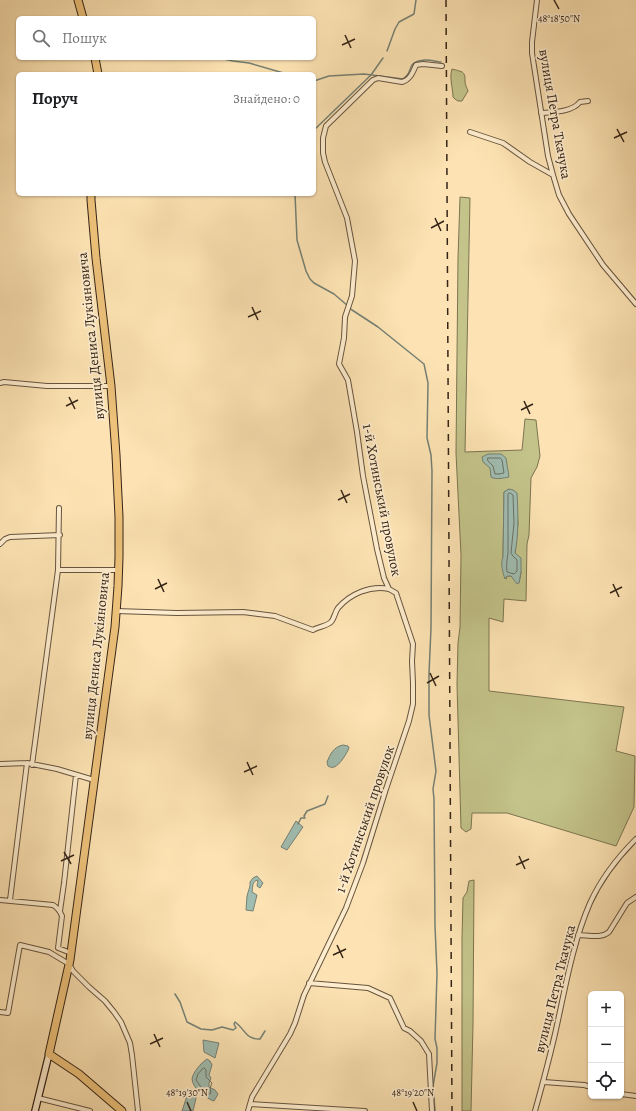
<!DOCTYPE html>
<html lang="uk">
<meta charset="utf-8">
<style>
:root{--surface:#fff;--page:#f2f2f2;--text:#202124;--muted:#757577;--line:#e0e0e0}
body{margin:0;font-family:Alegreya,serif;background:var(--page);color:var(--text)}
.controls{position:absolute;right:12px;bottom:12px;display:grid;overflow:hidden;border-radius:6px;box-shadow:0 1px 3px #0004}
.controls button{width:36px;height:36px;display:grid;place-items:center;padding:0;border:0;border-bottom:1px solid var(--line);background:var(--surface);color:var(--text);font:20px sans-serif}
.list{margin:0;padding:0;list-style:none}
h2{display:flex;justify-content:space-between;align-items:center;height:52px;margin:0;padding:0 16px;font-size:17px}
h2 small{font-size:13px;font-weight:400;color:var(--muted)}
.icon{flex:none;width:22px;height:22px;fill:none;stroke:currentColor;stroke-width:2;stroke-linecap:round;stroke-linejoin:round}
.map{position:relative;flex:none;width:636px;height:1111px;overflow:hidden}
.search{position:absolute;background:var(--surface);box-shadow:0 1px 3px #0004;left:16px;top:16px;width:300px;height:44px;display:flex;align-items:center;gap:10px;box-sizing:border-box;padding:0 14px;border-radius:6px;color:var(--muted);font-size:15px}
.panel{position:absolute;background:var(--surface);box-shadow:0 1px 3px #0004;left:16px;top:72px;width:300px;height:124px;border-radius:6px}
.map>svg:first-child{display:block}
.green{fill:#c3c38a;stroke:#7c7451;fill-rule:evenodd}
.water{fill:#a0bdb1;stroke:#758074}
.lines{fill:none;stroke-linecap:round;stroke-linejoin:round}
.shore{stroke:#6a7064;stroke-width:1}
.stream{stroke:#758074;stroke-width:1.5}
.street-casing{stroke:#66543f;stroke-width:6}
.secondary-casing{stroke:#342418;stroke-width:8}
.highway-casing{stroke:#342418;stroke-width:9}
.street{stroke:#feedce;stroke-width:4}
.secondary{stroke:#feedce;stroke-width:5.5}
.highway{stroke:#eec27a;stroke-width:7}
.rail{stroke:#342418;stroke-width:1.5;stroke-dasharray:7 7;stroke-linecap:butt}
.ticks{fill:none;stroke:#342418;stroke-width:1.5}
.labels{text-anchor:middle;dominant-baseline:central;stroke-width:3.5;stroke-linejoin:round;paint-order:stroke}
.street-label{font-size:14px;fill:#342418;stroke:#feedce}
.ticks-label{font-size:10px;text-anchor:middle;fill:#342418;stroke:#feedce;stroke-width:3.5;stroke-linejoin:round;paint-order:stroke}
</style>
<div class="map">
<svg width="636" height="1111" viewBox="0 0 636 1111">
<rect width="100%" height="100%" fill="#fde3b3"/>
<filter id="stains"><feTurbulence type="fractalNoise" baseFrequency=".005" numOctaves="4"/><feColorMatrix values="0 0 0 0 .2 0 0 0 0 .09 0 0 0 0 .02 0 0 0 .5 -.17"/></filter>
<radialGradient id="worn" r=".72"><stop offset=".6" stop-color="#630" stop-opacity="0"/><stop offset="1" stop-color="#630" stop-opacity=".3"/></radialGradient>
<path class="green" d="M452 69C455 70 457 70 459 71 465 72 465 76 465 81 465 85 467 88 468 91L462 101H458L455 99 453 97C453 88 449 78 452 69Z
M460 197 470 198 465 452 522 450 525 419 536 420 540 456 537 467 531 478 529 535 527 544 526 601 504 599 503 622 489 618V691L624 707 616 751 635 756 634 807 616 846 507 813H472L471 829 466 832 461 828 457 684 458 643 460 627 461 555 456 453 458 258ZM509 489 517 512 518 523 515 553 521 572 519 583 511 576H507L506 579 503 557 504 492Z
M474 880 473 1024 471 1111H462V939L463 898 467 892 469 881Z"/>
<path class="water" d="M488 454H501L506 458 509 477C504 478 496 480 491 477L490 468 483 462 482 457Z
M509 489 513 490 517 493C518 512 519 534 515 553L521 558V572L519 583 517 584 511 576H507L505 579C503 573 500 564 503 557L504 492Z
M343 745 348 746 349 748C347 753 340 765 334 767 332 768 330 767 328 766L327 762C330 755 333 747 343 745Z
M296 821 303 827 287 850 281 847Z
M257 876 263 883 260 888 257 886 258 880C252 881 253 886 252 892L257 895 253 911 246 910 247 896 250 886V882L253 878Z
M203 1040 219 1043 215 1058 204 1052Z
M207 1059 210 1061 212 1065 209 1075 211 1078 209 1083V1087L215 1090 218 1094 214 1101C207 1099 192 1088 192 1079 193 1072 201 1063 207 1059Z
M189 1093 197 1094 193 1111H182L186 1099V1094Z"/>
<g class="lines">
<path class="shore" d="M488 458H500L502 460 504 473 499 474H495L493 466 488 461Z
M510 493 513 495 514 523 511 553 513 556 517 560V571L514 574 507 572C506 565 507 560 508 553V494Z
M204 1068 206 1070V1077L212 1083 210 1088 211 1093 209 1094 203 1090 196 1080 198 1074Z"/>
<path class="stream" d="M387 51 395 29 399 22 414 14 416 0
M219 58 233 61 249 63 287 74
M314 81 329 76 364 74 403 79C411 73 408 72 412 65 418 57 433 61 441 62
M314 130 371 75 383 58
M295 194 297 240 306 271 310 279 314 283 334 294 348 306
M349 308 378 327 424 364 428 383 427 438 431 455 432 471 431 628 429 674V715L436 771 433 789 434 799 435 926 437 973 435 1039 437 1048V1063L433 1086 435 1111
M298 824 301 818H305L304 816 307 811 325 804 328 796
M175 994 180 1002 187 1022 201 1029 212 1030 222 1027 233 1030 236 1028 234 1024 235 1022C245 1029 246 1040 260 1039L265 1031"/>
<defs>
<path id="street" d="M537 0 532 42V53L548 156 553 175 559 195 569 214 603 265 636 304
M541 113C554 112 572 112 580 102L588 101
M470 132 503 143 530 162 553 175
M0 383 4 382 47 386H111
M0 544 5 539 10 537 60 535
M58 570H119
M116 611 177 613 243 612 275 616 313 630C318 627 327 626 331 622 334 619 335 612 338 608 350 594 370 585 389 589
M0 764 27 763 57 769 94 780
M32 765 58 570 59 508
M0 900 53 905C58 908 60 911 62 916L58 948 71 953
M10 900 27 763
M60 911 64 883 76 775
M578 935C588 935 601 939 609 932L627 903 636 897
M309 983 368 988 390 998 404 1028 410 1031 421 1041 429 1054 432 1111
M0 1012 8 1013 20 945 49 952 69 964 73 971 89 987 105 1001 114 1012 121 1022 130 1043 132 1055 138 1111
M544 1082 584 1085 591 1087
M621 1094 636 1096
M38 1098 90 1111
M250 1104 365 1111
M248 1111 252 1097 290 1034 295 1023 304 995 346 908 363 863 386 789 409 721 413 704V683L412 661 413 644 396 593 389 589 384 578 377 549 363 476 357 432 348 380 339 364 344 338 345 317 352 296 355 261 347 218 325 162 323 153V138L326 126 373 80 378 78 402 82C410 80 413 72 416 65L423 64 442 66
M535 1111C542 1086 549 1060 555 1034 565 990 572 945 590 903 601 879 618 857 636 839"/>
<path id="secondary" d="M35 1111 49 1054"/>
<path id="highway" d="M78 0 83 18
M95 58 98 74
M91 194V200L96 258 111 386 116 455 119 517V557L118 586 115 627 70 960 49 1054 79 1074 122 1111"/>
</defs>
<use href="#street" class="street-casing"/>
<use href="#secondary" class="secondary-casing"/>
<use href="#highway" class="highway-casing"/>
<use href="#street" class="street"/>
<use href="#secondary" class="secondary"/>
<use href="#highway" class="highway"/>
<path class="rail" d="M446 0 452 1111"/>
</g>
<path class="ticks" d="M554 0 559 9M345 35 351 48M342 45 355 39M617 129 624 142M614 138 627 132M435 218 441 231M431 228 444 221M252 307 258 320M248 317 261 311M69 397 75 409M524 401 530 414M66 406 78 400M521 410 533 404M341 490 347 503M338 500 350 494M158 579 164 592M613 584 619 597M155 589 167 583M610 593 622 587M430 673 436 686M427 683 439 676M247 762 253 775M244 772 257 766M64 852 71 864M519 856 525 869M61 861 74 855M516 865 529 859M337 945 343 958M333 955 346 949M154 1034 160 1047M150 1044 163 1038M187 1102 191 1111M413 1102 417 1111"/>
<g class="labels">
<g class="street-label">
<text transform="translate(555 114) rotate(80)">вулиця Петра Ткачука</text>
<text transform="translate(91 336) rotate(-96)">вулиця Дениса Лукіяновича</text>
<text transform="translate(382 500) rotate(79)">1-й Хотинський провулок</text>
<text transform="translate(96 656) rotate(-84)">вулиця Дениса Лукіяновича</text>
<text transform="translate(365 819) rotate(-71)">1-й Хотинський провулок</text>
<text transform="translate(555 989) rotate(-76)">вулиця Петра Ткачука</text>
</g>
</g>
<g class="ticks-label">
<text x="559" y="22">48°18'50"N</text>
<text x="187" y="1096">48°19'30"N</text>
<text x="413" y="1096">48°19'20"N</text>
</g>
<rect width="100%" height="100%" filter="url(#stains)"/>
<rect width="100%" height="100%" fill="url(#worn)"/>
</svg>
<div class="controls">
<button>+</button>
<button>−</button>
<button><svg class="icon" aria-label="locate" viewBox="0 0 24 24"><circle cx="12" cy="12" r="6"/><path d="M12 2v4M12 18v4M2 12h4M18 12h4"/></svg></button>
</div>
<div class="search"><svg class="icon" aria-label="search" viewBox="0 0 24 24"><circle cx="10" cy="10" r="6"/><path d="M15 15l6 6"/></svg>Пошук</div>
<section class="panel">
<h2>Поруч<small>Знайдено: 0</small></h2>
<ul class="list">
</ul>
</section>
</div>
